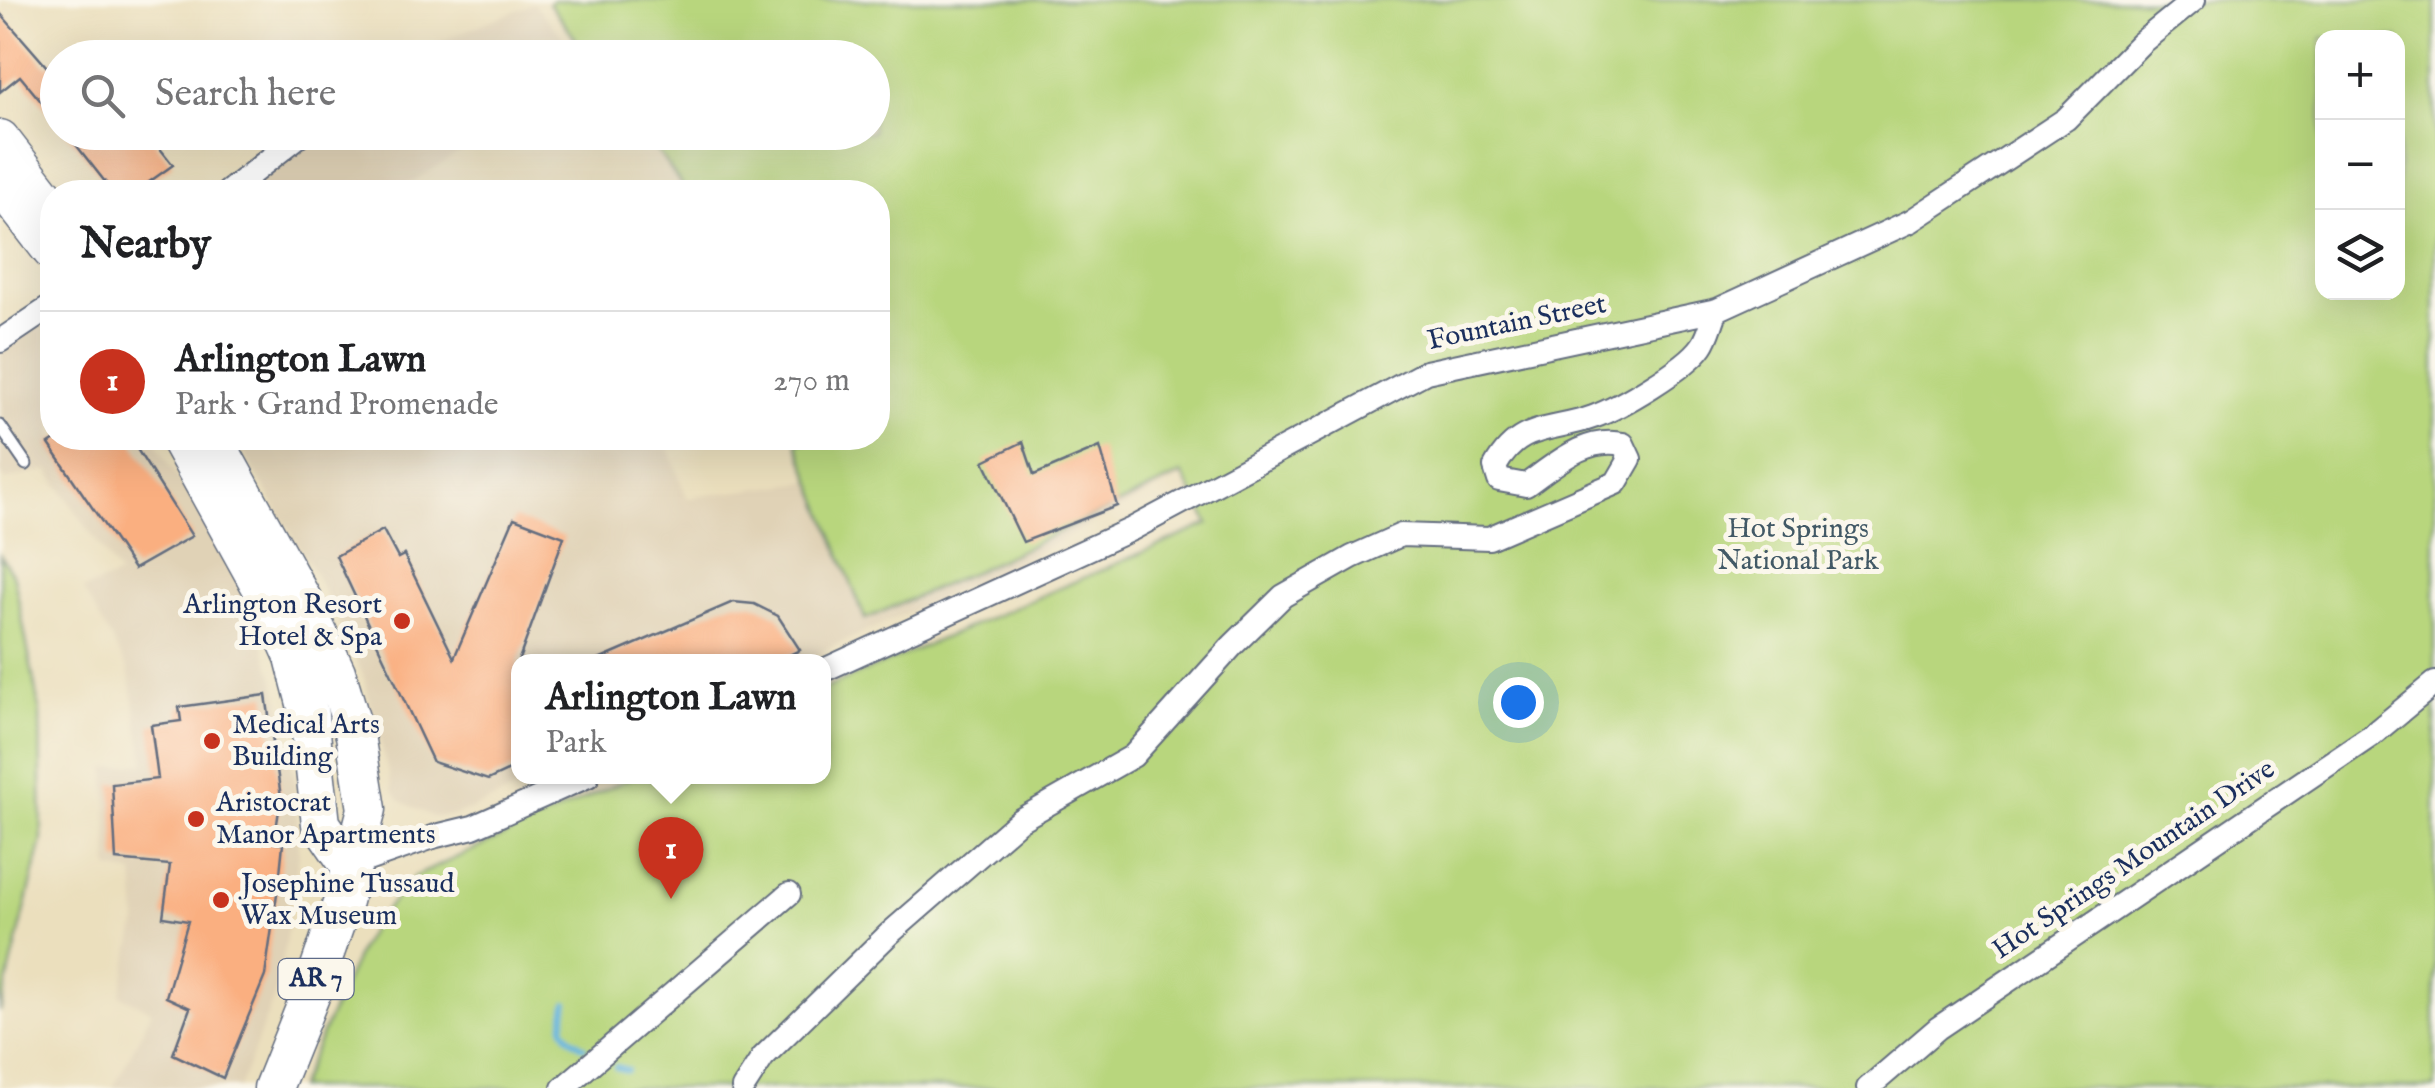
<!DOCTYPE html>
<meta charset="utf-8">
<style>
:root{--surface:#fff;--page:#f6f6f6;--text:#202124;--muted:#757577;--line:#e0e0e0;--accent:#c8321e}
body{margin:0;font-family:"IM FELL English",serif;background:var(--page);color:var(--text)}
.controls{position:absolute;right:30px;top:30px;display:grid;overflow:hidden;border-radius:20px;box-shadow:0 10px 40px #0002}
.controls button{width:90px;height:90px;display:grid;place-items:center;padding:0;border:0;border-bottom:2px solid var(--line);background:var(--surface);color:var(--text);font:50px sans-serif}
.you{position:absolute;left:1518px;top:702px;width:35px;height:35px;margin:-25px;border:8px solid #fff;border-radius:50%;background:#1a73e8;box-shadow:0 0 0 15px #1a73e833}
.badge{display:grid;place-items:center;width:65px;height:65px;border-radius:50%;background:var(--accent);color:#fff;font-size:32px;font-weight:700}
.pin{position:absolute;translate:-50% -82px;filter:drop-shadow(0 2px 5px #0008)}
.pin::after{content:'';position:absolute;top:52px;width:35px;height:30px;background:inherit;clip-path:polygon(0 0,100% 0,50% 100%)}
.popup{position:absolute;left:511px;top:654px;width:320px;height:130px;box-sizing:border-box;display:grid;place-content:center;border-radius:20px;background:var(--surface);filter:drop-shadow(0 2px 8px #0005);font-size:32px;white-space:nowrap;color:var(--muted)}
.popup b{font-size:38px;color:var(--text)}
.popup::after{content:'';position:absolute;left:50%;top:100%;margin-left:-20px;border:20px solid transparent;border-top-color:var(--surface)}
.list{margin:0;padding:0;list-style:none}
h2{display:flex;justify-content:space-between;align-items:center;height:130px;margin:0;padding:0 40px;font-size:42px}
h2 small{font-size:32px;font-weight:400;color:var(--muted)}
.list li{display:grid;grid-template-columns:65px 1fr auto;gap:30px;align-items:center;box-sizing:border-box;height:140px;padding:0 40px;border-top:2px solid var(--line)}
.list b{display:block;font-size:38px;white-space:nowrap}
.list p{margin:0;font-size:32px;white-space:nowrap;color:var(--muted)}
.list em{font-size:32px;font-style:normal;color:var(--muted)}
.icon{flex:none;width:55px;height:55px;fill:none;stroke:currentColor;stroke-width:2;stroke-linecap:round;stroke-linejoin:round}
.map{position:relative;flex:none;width:2435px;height:1088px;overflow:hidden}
.search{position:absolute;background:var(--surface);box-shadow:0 10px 40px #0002;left:40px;top:40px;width:850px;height:110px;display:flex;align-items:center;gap:25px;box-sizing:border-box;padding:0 35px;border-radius:55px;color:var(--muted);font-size:38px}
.panel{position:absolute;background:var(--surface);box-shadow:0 10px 40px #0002;left:40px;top:180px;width:850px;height:270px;border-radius:40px}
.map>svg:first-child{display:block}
.built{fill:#e0d2b6}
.green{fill:#b8d67d;stroke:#6a826e;stroke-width:2.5;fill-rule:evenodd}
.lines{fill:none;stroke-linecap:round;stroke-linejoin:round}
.stream{stroke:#64b4de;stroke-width:6}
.building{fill:#faaf80}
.lane-casing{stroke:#646d7f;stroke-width:15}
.street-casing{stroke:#646d7f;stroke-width:26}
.primary-casing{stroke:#646d7f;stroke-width:41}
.lane{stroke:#fff;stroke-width:11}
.street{stroke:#fff;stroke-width:22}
.primary{stroke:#fff;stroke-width:38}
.poi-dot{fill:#c8321e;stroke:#fbf7ec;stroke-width:4}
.labels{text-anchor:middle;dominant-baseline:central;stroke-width:10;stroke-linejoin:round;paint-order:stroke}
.shield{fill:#fbf7ec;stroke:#5e6b89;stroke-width:2.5}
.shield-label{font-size:25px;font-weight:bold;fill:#1b2f5e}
.street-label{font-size:28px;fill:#1b2f5e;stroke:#fbf7ec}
.park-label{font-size:28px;fill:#425966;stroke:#fbf7ec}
.poi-label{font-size:28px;fill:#1b2f5e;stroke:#fbf7ec;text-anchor:start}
</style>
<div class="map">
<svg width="2435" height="1088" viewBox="0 0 2435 1088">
<rect width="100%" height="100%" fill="#fbf7ec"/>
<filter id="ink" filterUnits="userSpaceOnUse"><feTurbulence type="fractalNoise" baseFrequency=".01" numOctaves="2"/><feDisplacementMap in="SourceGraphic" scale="20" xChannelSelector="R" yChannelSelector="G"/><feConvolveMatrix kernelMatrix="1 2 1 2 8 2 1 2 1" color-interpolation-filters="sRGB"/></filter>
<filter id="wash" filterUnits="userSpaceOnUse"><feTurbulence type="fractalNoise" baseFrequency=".0048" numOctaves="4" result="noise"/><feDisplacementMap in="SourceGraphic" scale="40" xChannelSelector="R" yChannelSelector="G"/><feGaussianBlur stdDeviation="2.25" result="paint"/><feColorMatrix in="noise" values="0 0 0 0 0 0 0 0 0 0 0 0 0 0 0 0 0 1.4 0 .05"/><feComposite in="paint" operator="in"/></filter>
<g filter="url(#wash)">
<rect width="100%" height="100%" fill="#ebdfbd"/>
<path class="built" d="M534 3 579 57H419L436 43Z
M323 133H491L396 192H241Z
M52 316V438H153L199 512 257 624 279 696 295 776 299 856 278 988 239 1088H113L152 1011 120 995 137 922 134 874 109 869 106 768 145 763 128 669 83 590 119 575 48 470 5 480 0 473V351Z
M235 438H665L687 498 828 479 1242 446 1016 563 801 661 518 662V776L546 777 472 809 453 816 433 817 399 800 393 791 364 678 346 637 317 577Z"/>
<path class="green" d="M553 0H2435V1088H298L360 948 375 922 414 877 632 777 824 776V689L1209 524 1182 474 987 566 865 619 797 443 812 438H878V192H687L644 133 872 132V58L589 57 549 3ZM2322 38H2398V292H2322Z
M0 555 14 577 40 713 42 840 0 1012Z"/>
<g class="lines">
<path class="stream" d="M567 1003 563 1027 570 1038 584 1047
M616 1067 627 1070"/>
</g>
<g id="blocks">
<path class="building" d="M0 13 47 67 58 59V122L20 76 0 92Z
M66 132H147L173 165 135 192H113Z
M58 438H130L192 536 134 569 49 444Z
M1023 442 1034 475 1100 447 1117 506 1023 542 984 461Z
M514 518 564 537 518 662V766L488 780 433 762 336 556 383 530 398 558 404 555 454 658Z
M733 602 754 604 778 616 800 650 775 662H594Z
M266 695 281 797 274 843 283 844 280 873 265 976 223 1078 173 1054 190 1008 166 997 188 921 163 917 170 865 116 860 112 784 158 779 151 725 181 721 179 707Z"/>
</g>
</g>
<g filter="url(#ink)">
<use href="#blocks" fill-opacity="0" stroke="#646d7f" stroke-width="2.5"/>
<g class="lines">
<defs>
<path id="lane" d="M0 426 26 464"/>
<path id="street" d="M228 192 304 132
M0 341 52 306
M824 670 1132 529 1426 372 1717 310 1911 221 2066 119 2141 43 2194 0
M350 866 436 836 473 827 588 776
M563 1088 789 894
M743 1088 763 1057 889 934 1020 820 1133 756 1233 645 1283 596 1352 557 1401 535 1489 538 1616 483 1630 459 1623 444C1585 436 1556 464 1526 485L1499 480 1495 467C1520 422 1552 432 1593 417 1619 408 1687 368 1702 346 1709 336 1712 321 1717 310
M1868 1088 1938 1028 2372 735 2435 683"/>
<path id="primary" d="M0 139 52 206
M0 184 52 251
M179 438 269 601 294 657 309 715 321 824 350 866
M213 438 304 603 336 672 355 735 367 809 343 901 310 996 273 1088"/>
</defs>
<use href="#lane" class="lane-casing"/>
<use href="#street" class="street-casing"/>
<use href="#primary" class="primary-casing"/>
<use href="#lane" class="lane"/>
<use href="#street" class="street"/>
<use href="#primary" class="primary"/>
</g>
</g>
<g class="poi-dot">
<circle cx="402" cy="621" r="10"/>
<circle cx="212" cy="741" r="10"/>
<circle cx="196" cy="819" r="10"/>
<circle cx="221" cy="900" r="10"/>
</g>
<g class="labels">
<rect class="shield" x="278.5" y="959" width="75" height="40" rx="8"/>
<g class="shield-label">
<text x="316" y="979">AR 7</text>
</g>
<g class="street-label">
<text transform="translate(1517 323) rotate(-12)">Fountain Street</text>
<text transform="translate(2134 860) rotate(-34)">Hot Springs Mountain Drive</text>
</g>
<g class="park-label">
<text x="1798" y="529">Hot Springs<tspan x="1798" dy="32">National Park</tspan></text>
</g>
<g class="poi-label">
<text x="382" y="605" text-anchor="end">Arlington Resort<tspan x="382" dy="32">Hotel &amp; Spa</tspan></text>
<text x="232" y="725">Medical Arts<tspan x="232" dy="32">Building</tspan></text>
<text x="216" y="803">Aristocrat<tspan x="216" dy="32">Manor Apartments</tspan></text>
<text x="241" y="884">Josephine Tussaud<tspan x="241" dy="32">Wax Museum</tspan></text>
</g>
</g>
</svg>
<div class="controls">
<button>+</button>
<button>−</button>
<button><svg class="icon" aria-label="layers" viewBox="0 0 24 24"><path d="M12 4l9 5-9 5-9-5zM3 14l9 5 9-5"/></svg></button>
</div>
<div class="you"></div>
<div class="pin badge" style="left:671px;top:899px">1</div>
<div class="popup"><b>Arlington Lawn</b>Park</div>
<div class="search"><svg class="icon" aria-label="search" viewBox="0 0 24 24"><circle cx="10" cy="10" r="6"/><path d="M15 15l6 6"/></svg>Search here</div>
<section class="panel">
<h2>Nearby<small></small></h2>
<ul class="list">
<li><span class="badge">1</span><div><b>Arlington Lawn</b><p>Park · Grand Promenade</p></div><em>270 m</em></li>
</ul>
</section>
</div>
